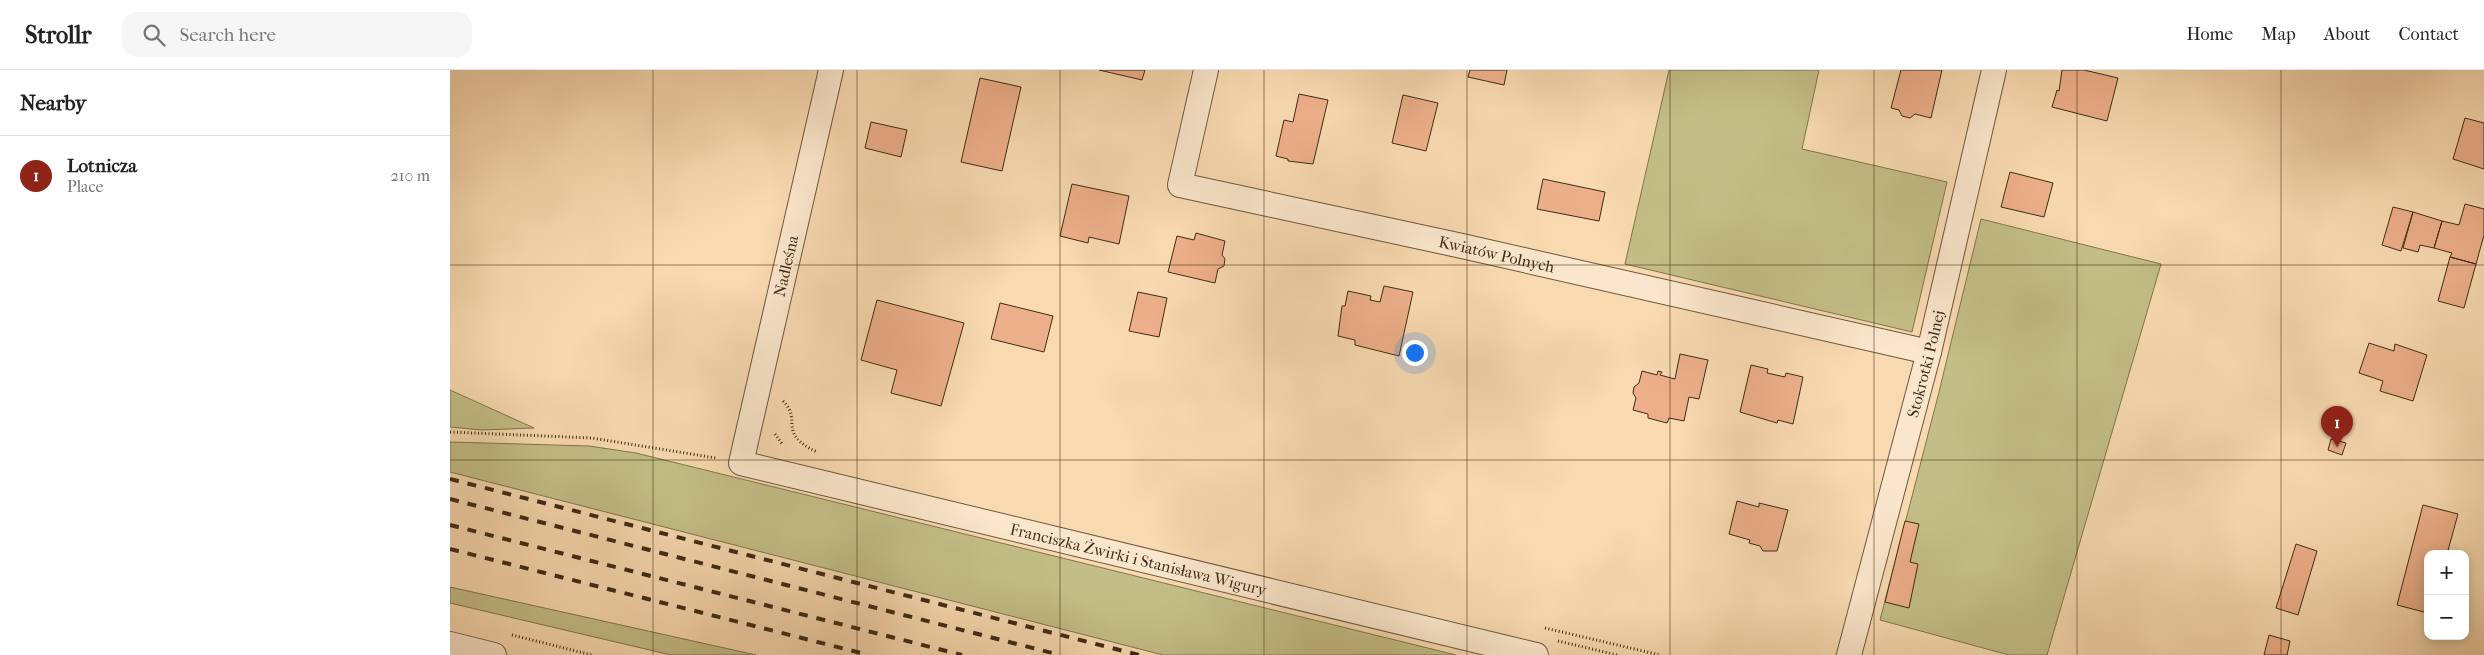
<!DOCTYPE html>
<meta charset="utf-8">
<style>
:root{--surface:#fff;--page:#f6f6f6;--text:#222;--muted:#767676;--line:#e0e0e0;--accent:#8f2418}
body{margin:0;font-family:"IM FELL French Canon",serif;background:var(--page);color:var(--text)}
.controls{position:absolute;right:15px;bottom:15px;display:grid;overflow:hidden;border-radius:10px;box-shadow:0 2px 12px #0003}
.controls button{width:45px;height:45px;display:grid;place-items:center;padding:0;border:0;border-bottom:1px solid var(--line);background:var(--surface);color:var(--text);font:25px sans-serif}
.you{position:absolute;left:964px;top:282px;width:18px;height:18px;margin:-12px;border:4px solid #fff;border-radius:50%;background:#1a73e8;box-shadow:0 0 0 8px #1a73e833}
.badge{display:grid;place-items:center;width:32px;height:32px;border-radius:50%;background:var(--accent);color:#fff;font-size:16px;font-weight:700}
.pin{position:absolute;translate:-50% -41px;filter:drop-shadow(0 1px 2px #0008)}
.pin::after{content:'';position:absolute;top:26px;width:18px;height:15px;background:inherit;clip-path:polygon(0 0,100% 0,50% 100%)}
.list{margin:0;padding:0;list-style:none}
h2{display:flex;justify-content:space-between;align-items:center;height:65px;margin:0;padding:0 20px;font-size:21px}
h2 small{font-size:16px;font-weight:400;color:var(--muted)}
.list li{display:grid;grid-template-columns:32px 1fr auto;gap:15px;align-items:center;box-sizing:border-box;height:80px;padding:0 20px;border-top:1px solid var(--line)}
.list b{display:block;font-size:19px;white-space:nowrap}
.list p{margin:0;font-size:16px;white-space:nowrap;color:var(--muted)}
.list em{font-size:16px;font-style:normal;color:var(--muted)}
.icon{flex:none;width:28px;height:28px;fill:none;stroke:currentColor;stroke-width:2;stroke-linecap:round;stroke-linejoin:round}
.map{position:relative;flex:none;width:2034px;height:585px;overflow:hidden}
header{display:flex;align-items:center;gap:30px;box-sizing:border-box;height:70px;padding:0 25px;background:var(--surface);border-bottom:1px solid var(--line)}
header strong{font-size:24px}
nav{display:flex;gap:28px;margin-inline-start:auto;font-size:18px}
.search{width:350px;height:45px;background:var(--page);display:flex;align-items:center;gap:12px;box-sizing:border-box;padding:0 18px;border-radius:15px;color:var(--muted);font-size:19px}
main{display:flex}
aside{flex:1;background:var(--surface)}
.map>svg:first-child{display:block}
.green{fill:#c3be87;stroke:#80754e}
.building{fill:#edaf8a;stroke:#3d2c16}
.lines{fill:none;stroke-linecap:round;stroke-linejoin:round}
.minor-casing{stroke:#6c573c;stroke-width:26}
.path{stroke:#3d2c16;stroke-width:3;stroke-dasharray:1 2.5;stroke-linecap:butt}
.minor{stroke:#fae6cc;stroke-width:24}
.rail{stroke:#3d2c16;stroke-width:4;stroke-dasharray:9 9;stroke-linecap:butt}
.grid{fill:none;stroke:#3d2c16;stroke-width:1;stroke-opacity:0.55}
.labels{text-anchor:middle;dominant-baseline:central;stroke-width:5;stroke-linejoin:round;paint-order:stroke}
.street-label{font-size:16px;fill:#3d2c16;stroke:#fae6cc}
</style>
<header>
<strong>Strollr</strong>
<div class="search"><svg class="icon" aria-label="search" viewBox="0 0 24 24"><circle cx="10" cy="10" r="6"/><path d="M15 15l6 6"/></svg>Search here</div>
<nav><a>Home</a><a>Map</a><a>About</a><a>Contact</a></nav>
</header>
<main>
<aside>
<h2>Nearby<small></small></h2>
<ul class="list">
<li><span class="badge">1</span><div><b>Lotnicza</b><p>Place</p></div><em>210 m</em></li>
</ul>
</aside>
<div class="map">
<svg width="2034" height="585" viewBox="0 0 2034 585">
<rect width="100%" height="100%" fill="#f8d9b0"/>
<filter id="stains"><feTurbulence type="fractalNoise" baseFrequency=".004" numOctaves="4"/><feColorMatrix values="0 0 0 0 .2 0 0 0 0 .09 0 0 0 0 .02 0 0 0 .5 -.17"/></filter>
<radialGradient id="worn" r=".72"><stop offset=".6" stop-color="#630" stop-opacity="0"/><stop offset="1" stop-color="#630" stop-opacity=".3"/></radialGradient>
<path class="green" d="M1219 0H1369L1352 79 1497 112 1462 262 1175 194Z
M1531 149 1711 194 1597 585H1559L1430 550 1488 326Z
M0 320 84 358 32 360 0 357Z
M0 372 139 376 186 383 1006 585H713L0 402Z
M0 517 306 585H221L0 533Z"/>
<path class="building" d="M649 0H695L692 10Z
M1020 0H1057L1054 15 1018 7Z
M1451 0H1492L1481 48 1465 44 1460 48 1452 46 1449 40 1441 38Z
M1612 0H1634L1668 8 1657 51 1602 37 1607 20 1609 21Z
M530 8 571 17 552 101 511 92Z
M849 24 878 30 863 94 838 91V89L826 86 834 50 843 52Z
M953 25 988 33 976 81 942 73Z
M2015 48 2034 53V99L2003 89Z
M421 52 457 60 451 87 415 78Z
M1560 102 1603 113 1594 147 1551 137Z
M1093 109 1155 122 1149 151 1087 139Z
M622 114 679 126 669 174 639 167 638 173 610 166Z
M2015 134 2034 139V165L2026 194 2000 187 2002 183 1984 178 1992 151 2009 155Z
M1943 137 1963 142 1951 181 1932 175Z
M1963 142 1992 151 1984 178 1970 175 1968 182 1953 178Z
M746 163 775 171 772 185 775 189 774 196 768 199 765 213 718 202 727 166 744 170Z
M2000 187 2026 194 2014 238 1988 231Z
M934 216 963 222 949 286 905 275V270L888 266 892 236H895L898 221 921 226 920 230 930 232Z
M688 222 717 228 709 267 679 261Z
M427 230 514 253 491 336 441 323 447 300 411 290Z
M550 233 603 246 594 282 541 269Z
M1919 273 1944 281 1945 274 1977 285 1963 331 1930 321 1933 311 1909 303Z
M1230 284 1258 290 1249 329 1239 327 1234 351 1219 348 1217 353 1198 348V344L1183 340 1186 328 1183 323 1184 317 1189 313 1192 301 1207 305 1208 301 1212 302 1210 305 1225 309Z
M1301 295 1318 299 1317 303 1335 307 1336 303 1353 307 1343 354 1328 350 1327 353 1290 342Z
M1881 369 1896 373 1892 385 1878 380Z
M1287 431 1309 437V433L1338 440 1327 481H1313L1310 476 1299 473 1300 470 1279 464Z
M1973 435 2008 444 1997 484H1978V543L1947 535Z
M1455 451 1469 454 1460 492 1468 494 1459 538 1435 532Z
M1846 474 1867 481 1848 545 1826 538Z
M1819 565 1840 571 1837 585H1814Z"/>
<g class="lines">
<defs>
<g id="minor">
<path id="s1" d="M381 0 291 393 1086 585"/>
<path id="s2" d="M756 0 730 115 1012 176 1479 282"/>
<path d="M0 574 44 585"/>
<path id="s3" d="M1399 585 1479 282 1544 0"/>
</g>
</defs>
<use href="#minor" class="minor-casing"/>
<path class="path" d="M333 331C353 350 326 363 367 382
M0 362 142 368 266 388
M325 364 333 375
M1095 558 1210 585
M62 565 142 585
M1108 571 1167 585"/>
<use href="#minor" class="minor"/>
<path class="rail" d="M0 409 689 585
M0 429 610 585
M0 455 512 585
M0 479 419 585"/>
</g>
<path class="grid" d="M203 0V585M407 0V585M610 0V585M814 0V585M1017 0V585M1220 0V585M1424 0V585M1627 0V585M1831 0V585M0 195H2034M0 390H2034"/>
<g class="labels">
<g class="street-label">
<text stroke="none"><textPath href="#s2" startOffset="442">Kwiatów Polnych</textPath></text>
<text transform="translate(336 196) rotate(-77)">Nadleśna</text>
<text stroke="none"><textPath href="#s3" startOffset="301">Stokrotki Polnej</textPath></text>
<text stroke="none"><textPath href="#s1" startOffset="812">Franciszka Żwirki i Stanisława Wigury</textPath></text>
</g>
</g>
<rect width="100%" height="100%" filter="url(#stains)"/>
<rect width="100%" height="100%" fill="url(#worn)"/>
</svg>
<div class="controls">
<button>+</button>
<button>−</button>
</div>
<div class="you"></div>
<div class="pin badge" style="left:1887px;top:377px">1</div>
</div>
</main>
